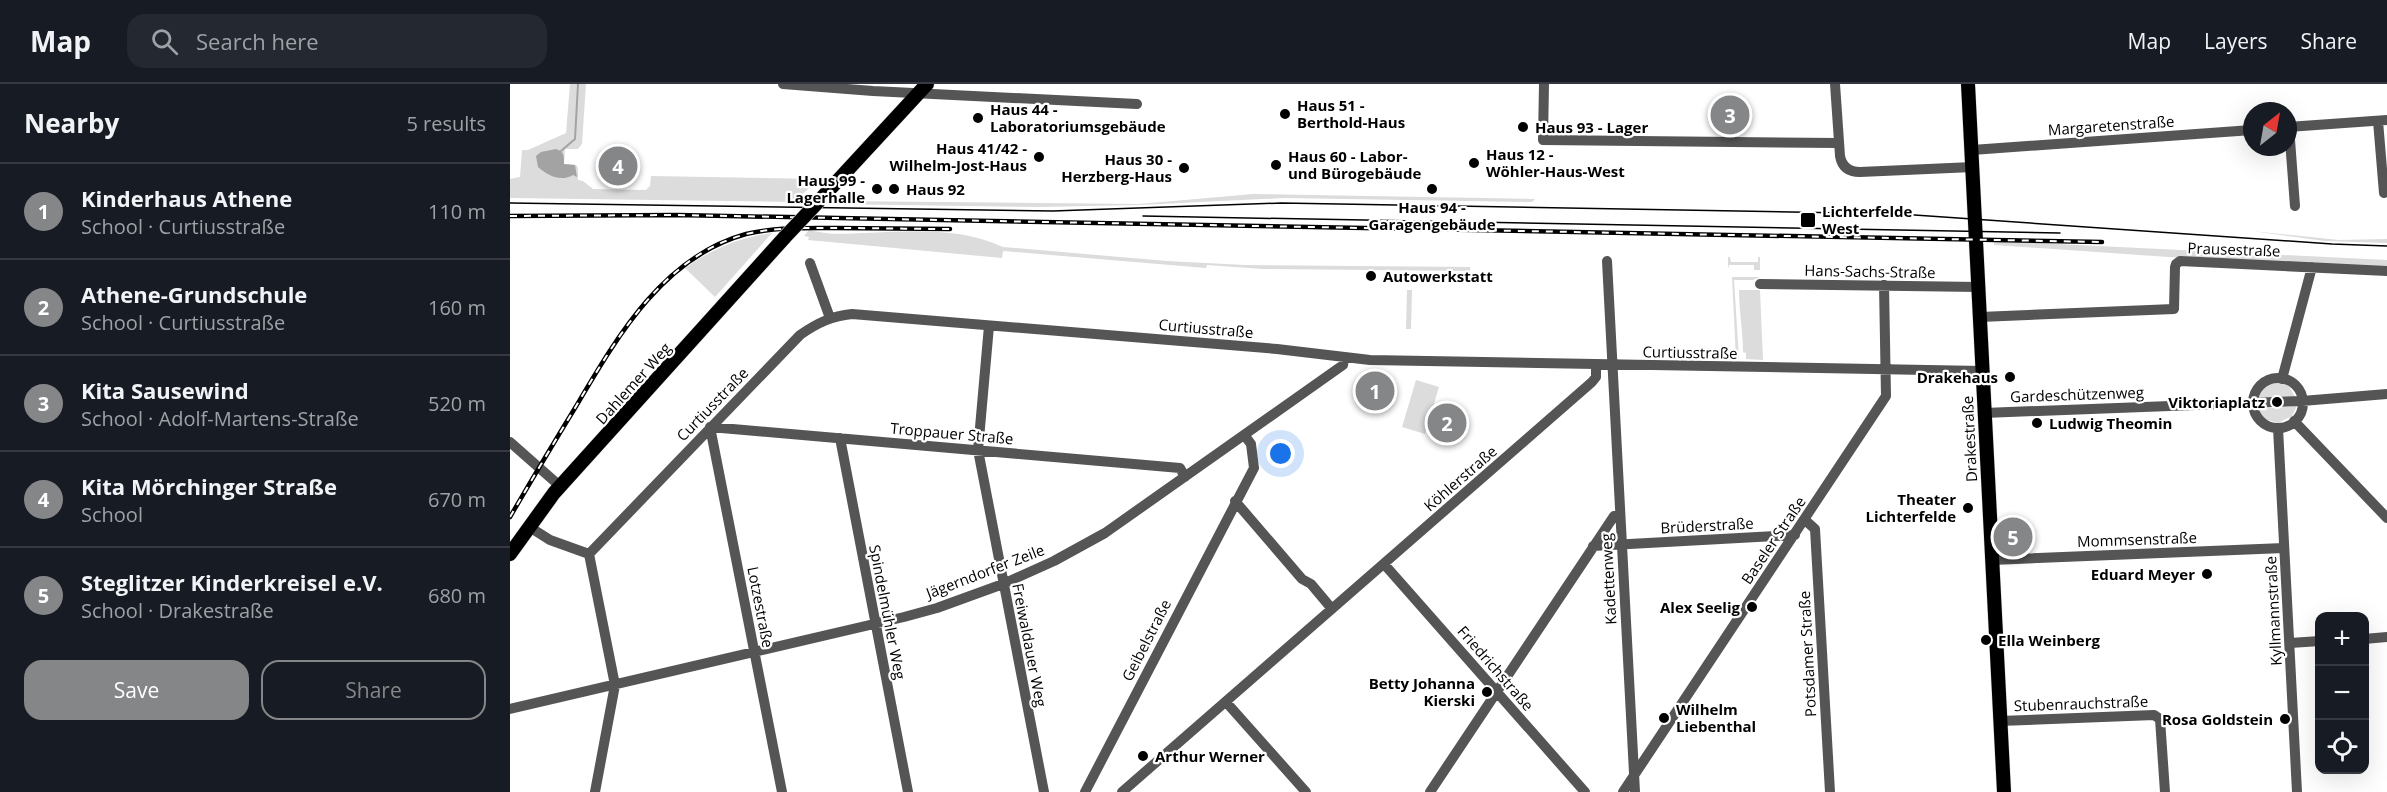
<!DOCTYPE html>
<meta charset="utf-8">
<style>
:root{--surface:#171b24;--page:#242831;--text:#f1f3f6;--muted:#9ea1a6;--line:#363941;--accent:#858687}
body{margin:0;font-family:"Open Sans",sans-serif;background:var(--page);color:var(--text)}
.controls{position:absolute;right:18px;bottom:18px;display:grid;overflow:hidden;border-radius:12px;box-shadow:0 6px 24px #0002}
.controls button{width:54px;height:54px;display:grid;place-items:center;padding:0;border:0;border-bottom:2px solid var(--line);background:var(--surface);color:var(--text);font:30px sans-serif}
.compass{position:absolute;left:1733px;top:18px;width:54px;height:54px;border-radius:50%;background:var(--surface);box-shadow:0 6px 24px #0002;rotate:31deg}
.you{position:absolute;left:771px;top:370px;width:21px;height:21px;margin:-15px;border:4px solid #fff;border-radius:50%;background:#1a73e8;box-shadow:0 0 0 9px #1a73e833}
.badge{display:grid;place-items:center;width:39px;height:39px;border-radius:50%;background:var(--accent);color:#fff;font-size:20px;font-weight:700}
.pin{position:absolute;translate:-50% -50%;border:3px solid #fff;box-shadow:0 2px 6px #0006}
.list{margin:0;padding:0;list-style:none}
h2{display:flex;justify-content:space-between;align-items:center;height:78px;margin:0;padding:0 24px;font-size:26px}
h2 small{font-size:20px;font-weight:400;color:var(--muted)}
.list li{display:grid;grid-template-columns:39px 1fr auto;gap:18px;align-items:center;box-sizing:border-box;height:96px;padding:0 24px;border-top:2px solid var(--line)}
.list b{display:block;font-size:22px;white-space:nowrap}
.list p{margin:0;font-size:20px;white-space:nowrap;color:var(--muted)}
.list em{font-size:20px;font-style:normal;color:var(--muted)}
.actions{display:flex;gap:12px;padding:18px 24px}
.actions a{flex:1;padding:14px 0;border:2px solid var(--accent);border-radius:18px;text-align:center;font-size:21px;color:var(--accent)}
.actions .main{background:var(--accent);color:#fff}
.icon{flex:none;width:33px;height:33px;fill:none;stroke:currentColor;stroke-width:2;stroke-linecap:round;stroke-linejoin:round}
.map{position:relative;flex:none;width:1877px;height:708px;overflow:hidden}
header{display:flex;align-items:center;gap:36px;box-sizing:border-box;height:84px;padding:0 30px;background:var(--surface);border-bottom:2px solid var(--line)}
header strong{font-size:28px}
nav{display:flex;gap:33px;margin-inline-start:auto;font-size:21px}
.search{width:420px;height:54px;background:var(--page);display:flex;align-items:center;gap:15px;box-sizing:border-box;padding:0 21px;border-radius:18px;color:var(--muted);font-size:22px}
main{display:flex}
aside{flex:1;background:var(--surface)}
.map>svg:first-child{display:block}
.green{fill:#dcdcdc}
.water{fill:#a3a3a3}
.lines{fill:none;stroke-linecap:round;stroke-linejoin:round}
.stream{stroke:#a3a3a3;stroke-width:2}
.major-casing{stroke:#dbdbdb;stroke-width:15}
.minor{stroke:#555;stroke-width:10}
.major{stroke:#000;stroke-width:14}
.tram{stroke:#000;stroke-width:1.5}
.rail-casing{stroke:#000;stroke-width:4.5}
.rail{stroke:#fff;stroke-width:2;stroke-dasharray:7;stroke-linecap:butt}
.major-bridge-casing{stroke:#dbdbdb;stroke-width:15;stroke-linecap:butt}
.major-bridge{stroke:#000;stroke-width:14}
.poi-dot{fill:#000;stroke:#fff;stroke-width:2}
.labels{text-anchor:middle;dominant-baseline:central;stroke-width:4.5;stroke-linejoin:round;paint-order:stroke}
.poi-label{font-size:15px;font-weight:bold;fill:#000;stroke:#fff;text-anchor:start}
.street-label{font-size:15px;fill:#000;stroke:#fff}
</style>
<header>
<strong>Map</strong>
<div class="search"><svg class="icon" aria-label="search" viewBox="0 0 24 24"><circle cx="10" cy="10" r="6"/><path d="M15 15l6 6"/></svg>Search here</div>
<nav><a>Map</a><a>Layers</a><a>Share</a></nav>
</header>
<main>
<aside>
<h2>Nearby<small>5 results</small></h2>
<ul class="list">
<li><span class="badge">1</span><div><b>Kinderhaus Athene</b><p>School · Curtiusstraße</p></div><em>110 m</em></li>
<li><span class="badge">2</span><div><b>Athene-Grundschule</b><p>School · Curtiusstraße</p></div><em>160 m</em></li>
<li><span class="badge">3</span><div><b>Kita Sausewind</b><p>School · Adolf-Martens-Straße</p></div><em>520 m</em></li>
<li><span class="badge">4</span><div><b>Kita Mörchinger Straße</b><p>School</p></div><em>670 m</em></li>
<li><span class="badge">5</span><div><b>Steglitzer Kinderkreisel e.V.</b><p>School · Drakestraße</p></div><em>680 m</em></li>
</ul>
<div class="actions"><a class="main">Save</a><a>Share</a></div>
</aside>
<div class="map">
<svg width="1877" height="708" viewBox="0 0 1877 708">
<rect width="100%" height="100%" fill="#fff"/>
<path class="green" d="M60 0H76L72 60 68 65H55L54 80 66 81 68 84V96L73 97 83 105 136 106 140 102 141 92 309 95 284 118 0 114V95L10 93 12 66H18L56 49Z
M743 110 1025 115 1022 118 774 114 629 121 529 123 322 120 325 117 629 120Z
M299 146C320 151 334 150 355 149 402 147 450 143 493 163L657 177 735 181 960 183V187L753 185 697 181 696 184 493 167 492 174 298 156 299 153 294 152Z
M1741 147 1829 156 1877 155V159L1815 157Z
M262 149 205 213 175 184C202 165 229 153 262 149Z
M1484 157 1877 176V183L1731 178 1484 161Z
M1218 173H1220L1221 178H1248V173H1250V186H1244V181H1219L1218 185Z
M1222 193H1250L1243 196H1224L1229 275H1226Z
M897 206H902L901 245H896Z
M1229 206H1250L1253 276 1236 275V269L1233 268C1233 247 1229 228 1229 206Z
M906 296 929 303 915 350 892 343Z
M1766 297 1779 302 1785 313 1746 314 1754 302Z
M1787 322 1782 332 1768 339 1754 335 1747 325Z"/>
<path class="water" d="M46 65C55 68 54 72 54 80L65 81 67 93 63 91C51 98 38 92 28 83L26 72 31 68Z"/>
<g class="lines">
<path class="stream" d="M51 67 65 55 68 0"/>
<defs>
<path id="major" d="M1458 0 1494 708
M308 118 417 0
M0 470 44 409 275 153"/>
</defs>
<use href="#major" class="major-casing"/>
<path class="minor" d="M273 0 363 7 627 20
M1034 0 1033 56 1328 59
M1325 0 1330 72C1332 83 1339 88 1350 88L1463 83
M1868 37 1874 109
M1778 43 1877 36
M1779 43 1785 122
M1462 66 1742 46
M1097 177 1125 708
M300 179 320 234
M1250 200 1469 203
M1470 233 1664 225 1665 183 1666 180 1670 177 1877 187
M479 242 468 366 534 708
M1743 319a25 25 0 1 1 50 0a25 25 0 1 1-50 0Z
M1772 295 1802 183
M1474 329 1792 317 1877 310
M1784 337 1877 434
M1768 344 1787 708
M330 354 398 708
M0 358 51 403
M725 417 792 495 801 500 822 525
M1295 436 1305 445 1320 708
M21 444 40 456 79 470 290 251C307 239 322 232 342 230L767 265 860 276 1472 287
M1083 462 1285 451
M79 470 105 601 85 708
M1482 476 1774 464
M874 480 1075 708
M1854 555 1877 553
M1780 559 1810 557
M716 618 796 708
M0 625 394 533 427 524 493 500 544 477 595 449 833 281 834 274
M1490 637 1644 631 1650 635 1655 708
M272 708 200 343 670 384 675 393
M575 708 744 384 741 360 735 352
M612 708 1082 298 1086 293V281
M920 708 1104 432 1110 431
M1113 708 1376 312 1374 201"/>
<use href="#major" class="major"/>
<path class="tram" d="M0 119 543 127 771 119 1390 130 1822 160 1877 162
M633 132 1550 149"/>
<defs>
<path id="rail" d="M0 132 167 131 1592 158
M0 433C21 397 43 360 65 324 106 255 152 173 236 150 265 143 297 144 326 144 364 144 402 145 440 145"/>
</defs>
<use href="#rail" class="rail-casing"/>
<use href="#rail" class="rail"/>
<defs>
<path id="major-bridge" d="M275 153 308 118"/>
</defs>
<use href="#major-bridge" class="major-bridge-casing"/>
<use href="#major-bridge" class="major-bridge"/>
</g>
<g class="poi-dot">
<circle cx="775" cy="30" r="6"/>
<circle cx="468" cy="34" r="6"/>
<circle cx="1013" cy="43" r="6"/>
<circle cx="529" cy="73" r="6"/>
<circle cx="964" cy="79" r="6"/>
<circle cx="766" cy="81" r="6"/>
<circle cx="674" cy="84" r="6"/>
<circle cx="367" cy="105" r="6"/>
<circle cx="384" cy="105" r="6"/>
<circle cx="922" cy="105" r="6"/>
<rect x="1290" y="128" width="16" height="16" rx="3"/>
<circle cx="861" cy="192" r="6"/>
<circle cx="1500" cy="293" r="6"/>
<circle cx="1767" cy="318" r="6"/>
<circle cx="1527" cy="339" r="6"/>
<circle cx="1458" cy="424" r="6"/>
<circle cx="1697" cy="490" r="6"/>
<circle cx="1242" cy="523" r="6"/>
<circle cx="1476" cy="556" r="6"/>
<circle cx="977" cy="608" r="6"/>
<circle cx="1154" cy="634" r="6"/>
<circle cx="1775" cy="635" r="6"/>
<circle cx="633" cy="672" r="6"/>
</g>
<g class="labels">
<g class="poi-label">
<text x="787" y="21">Haus 51 -<tspan x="787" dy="17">Berthold-Haus</tspan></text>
<text x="480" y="25">Haus 44 -<tspan x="480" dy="17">Laboratoriumsgebäude</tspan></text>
<text x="1025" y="43">Haus 93 - Lager</text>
<text x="517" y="64" text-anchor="end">Haus 41/42 -<tspan x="517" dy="17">Wilhelm-Jost-Haus</tspan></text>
<text x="976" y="70">Haus 12 -<tspan x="976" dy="17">Wöhler-Haus-West</tspan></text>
<text x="778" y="72">Haus 60 - Labor-<tspan x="778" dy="17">und Bürogebäude</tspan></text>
<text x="662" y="75" text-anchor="end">Haus 30 -<tspan x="662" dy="17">Herzberg-Haus</tspan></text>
<text x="355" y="96" text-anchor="end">Haus 99 -<tspan x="355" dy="17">Lagerhalle</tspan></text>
<text x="396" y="105">Haus 92</text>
<text x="922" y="123" text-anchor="middle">Haus 94 -<tspan x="922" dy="17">Garagengebäude</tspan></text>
<text x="1312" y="127">Lichterfelde<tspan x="1312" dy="17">West</tspan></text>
<text x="873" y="192">Autowerkstatt</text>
<text x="1488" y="293" text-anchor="end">Drakehaus</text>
<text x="1755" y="318" text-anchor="end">Viktoriaplatz</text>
<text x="1539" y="339">Ludwig Theomin</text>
<text x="1446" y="415" text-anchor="end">Theater<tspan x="1446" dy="17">Lichterfelde</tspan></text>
<text x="1685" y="490" text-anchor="end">Eduard Meyer</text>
<text x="1230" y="523" text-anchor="end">Alex Seelig</text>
<text x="1488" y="556">Ella Weinberg</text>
<text x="965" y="599" text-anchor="end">Betty Johanna<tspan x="965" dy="17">Kierski</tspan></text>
<text x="1166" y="625">Wilhelm<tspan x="1166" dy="17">Liebenthal</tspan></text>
<text x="1763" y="635" text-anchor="end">Rosa Goldstein</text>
<text x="645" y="672">Arthur Werner</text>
</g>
<g class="street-label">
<text transform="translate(1601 41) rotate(-4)">Margaretenstraße</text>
<text transform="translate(1724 165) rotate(2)">Prausestraße</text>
<text transform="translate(1360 187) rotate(1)">Hans-Sachs-Straße</text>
<text transform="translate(696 244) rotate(5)">Curtiusstraße</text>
<text transform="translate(1180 268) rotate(1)">Curtiusstraße</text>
<text transform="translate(123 299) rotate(-48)">Dahlemer Weg</text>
<text transform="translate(1567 310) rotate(-2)">Gardeschützenweg</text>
<text transform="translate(202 320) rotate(-46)">Curtiusstraße</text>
<text transform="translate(442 349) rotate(5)">Troppauer Straße</text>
<text transform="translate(1459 355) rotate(-93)">Drakestraße</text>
<text transform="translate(950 394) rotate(-41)">Köhlerstraße</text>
<text transform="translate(1197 441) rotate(-3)">Brüderstraße</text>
<text transform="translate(1627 455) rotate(-2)">Mommsenstraße</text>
<text transform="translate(1263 456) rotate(-56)">Baseler Straße</text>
<text transform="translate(475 487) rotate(-21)">Jägerndorfer Zeile</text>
<text transform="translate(1098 495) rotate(-93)">Kadettenweg</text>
<text transform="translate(251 523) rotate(79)">Lotzestraße</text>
<text transform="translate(1763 527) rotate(-93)">Kyllmannstraße</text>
<text transform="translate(378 528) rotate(79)">Spindelmühler Weg</text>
<text transform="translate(636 556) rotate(-63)">Geibelstraße</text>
<text transform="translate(520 561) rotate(79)">Freiwaldauer Weg</text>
<text transform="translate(1297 570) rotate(-93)">Potsdamer Straße</text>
<text transform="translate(986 584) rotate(49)">Friedrichstraße</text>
<text transform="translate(1571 619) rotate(-2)">Stubenrauchstraße</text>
</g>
</g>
</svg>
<div class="controls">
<button>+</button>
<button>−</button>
<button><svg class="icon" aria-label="locate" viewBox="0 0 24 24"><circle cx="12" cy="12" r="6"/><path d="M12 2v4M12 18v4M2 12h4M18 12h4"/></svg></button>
</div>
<svg class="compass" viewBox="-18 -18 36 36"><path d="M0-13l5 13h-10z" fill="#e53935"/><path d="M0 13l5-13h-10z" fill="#9ea1a6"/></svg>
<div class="you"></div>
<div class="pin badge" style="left:865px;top:307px">1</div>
<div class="pin badge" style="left:937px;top:339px">2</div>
<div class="pin badge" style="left:1220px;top:31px">3</div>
<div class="pin badge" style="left:108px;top:82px">4</div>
<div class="pin badge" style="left:1503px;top:453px">5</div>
</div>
</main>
